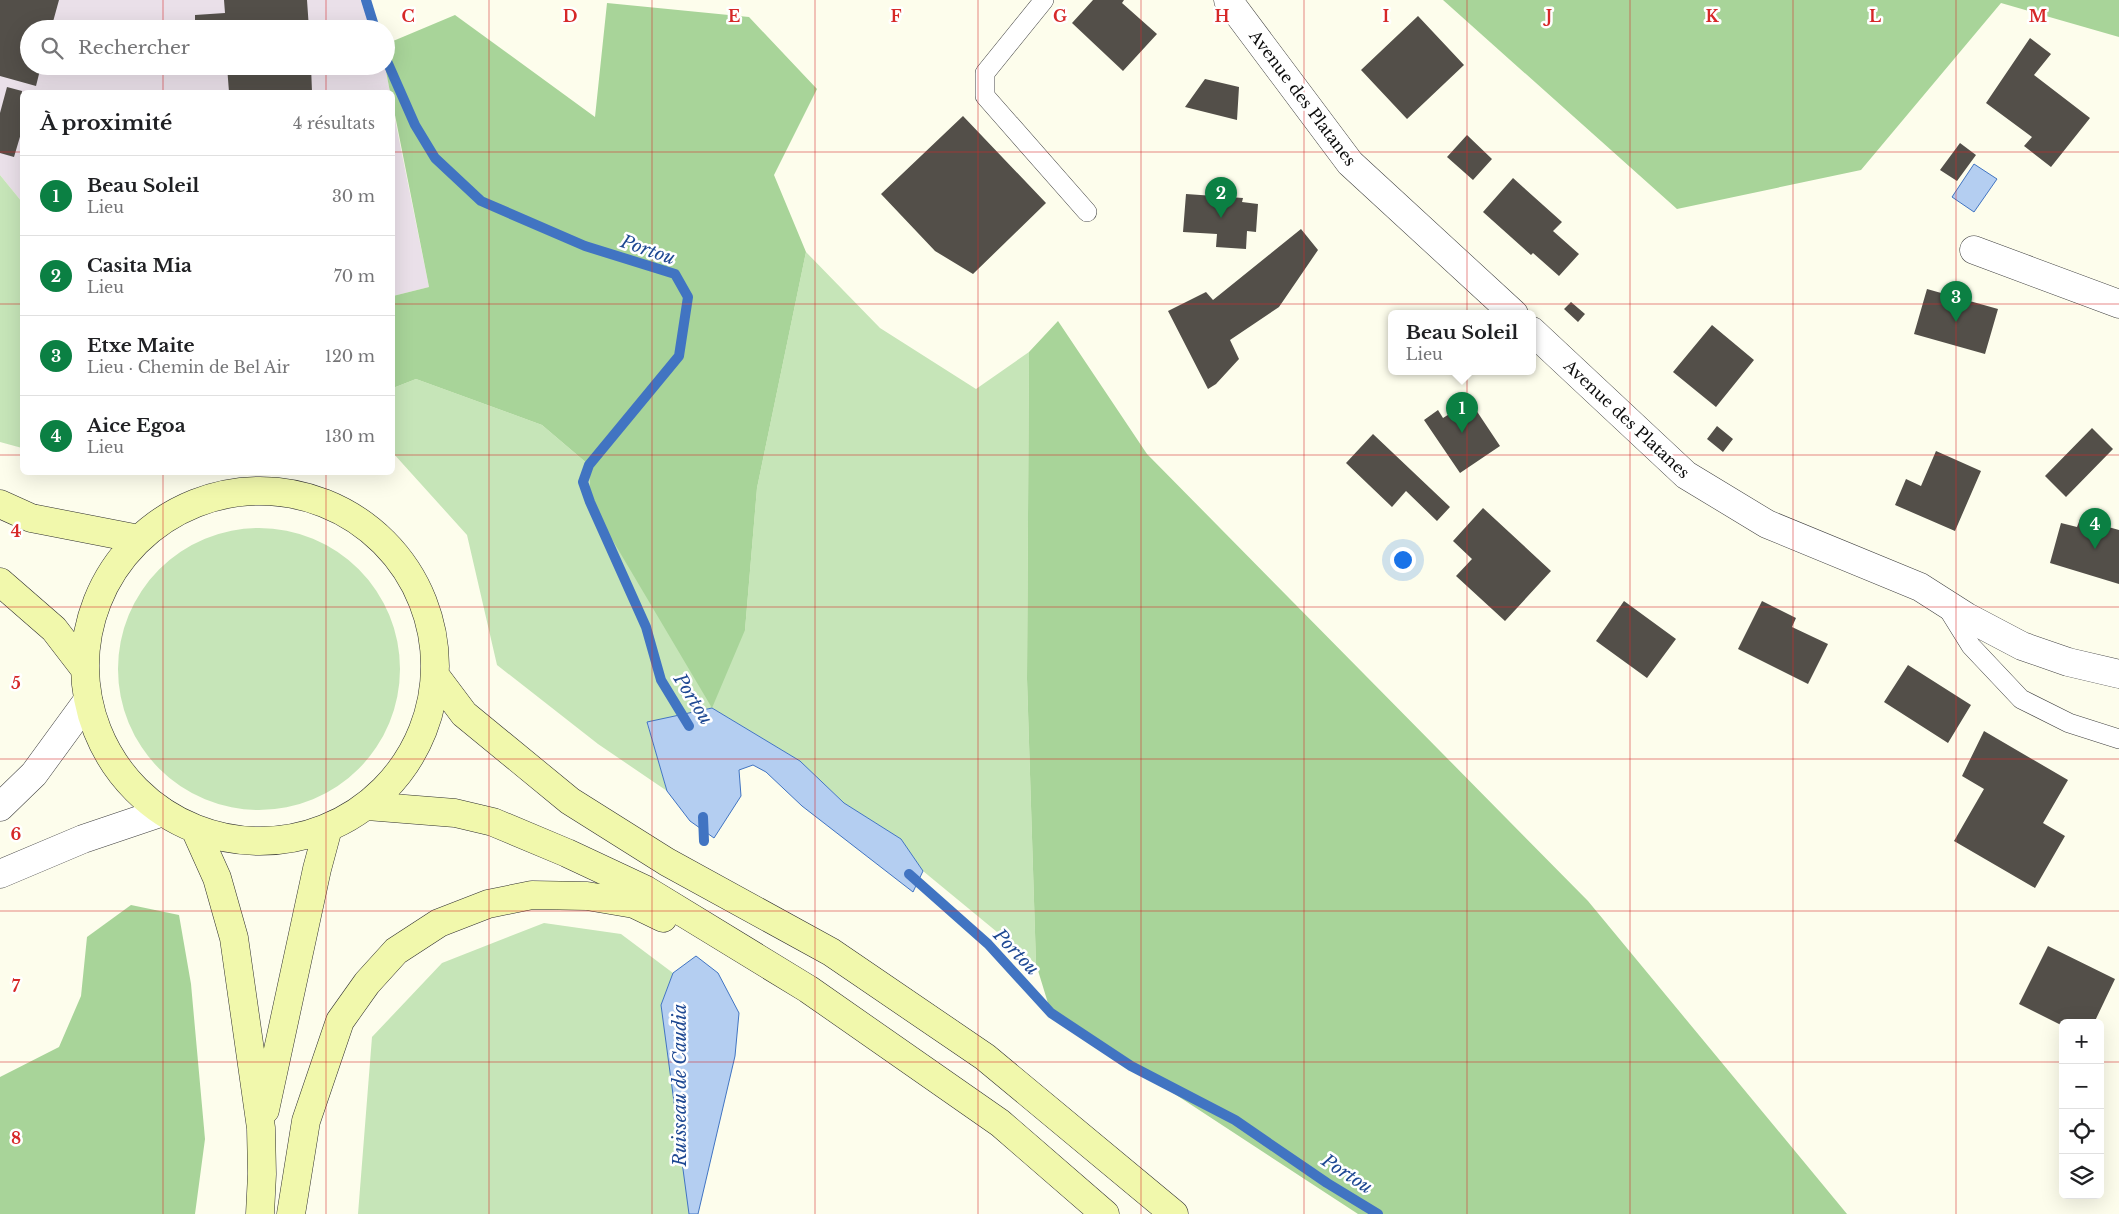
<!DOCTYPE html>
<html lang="fr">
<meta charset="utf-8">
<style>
:root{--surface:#fff;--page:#f6f6f6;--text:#202124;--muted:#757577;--line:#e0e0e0;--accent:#0b8043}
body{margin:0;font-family:"Libre Baskerville",serif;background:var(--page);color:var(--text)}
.controls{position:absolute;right:15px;bottom:15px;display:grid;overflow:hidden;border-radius:8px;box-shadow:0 5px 20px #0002}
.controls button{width:45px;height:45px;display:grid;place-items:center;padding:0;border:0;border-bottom:1px solid var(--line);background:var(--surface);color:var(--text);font:25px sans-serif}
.you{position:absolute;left:1402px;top:559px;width:18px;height:18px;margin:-12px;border:4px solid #fff;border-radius:50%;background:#1a73e8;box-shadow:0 0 0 8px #1a73e833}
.badge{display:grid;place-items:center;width:32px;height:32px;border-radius:50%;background:var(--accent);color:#fff;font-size:16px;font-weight:700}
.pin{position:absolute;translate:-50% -41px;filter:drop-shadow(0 1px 2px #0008)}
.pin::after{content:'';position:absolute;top:26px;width:18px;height:15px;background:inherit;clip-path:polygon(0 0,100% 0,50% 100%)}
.popup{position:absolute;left:1388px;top:310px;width:148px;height:65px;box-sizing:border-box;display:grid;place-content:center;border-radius:8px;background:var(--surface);filter:drop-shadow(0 1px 4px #0005);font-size:16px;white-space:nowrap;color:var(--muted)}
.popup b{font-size:19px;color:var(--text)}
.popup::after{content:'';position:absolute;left:50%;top:100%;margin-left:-10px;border:10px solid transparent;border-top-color:var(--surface)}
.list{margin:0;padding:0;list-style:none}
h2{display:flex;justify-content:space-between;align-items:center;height:65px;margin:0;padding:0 20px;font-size:21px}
h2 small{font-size:16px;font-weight:400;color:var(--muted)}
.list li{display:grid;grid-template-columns:32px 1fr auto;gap:15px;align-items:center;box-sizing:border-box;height:80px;padding:0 20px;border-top:1px solid var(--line)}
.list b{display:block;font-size:19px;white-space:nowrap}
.list p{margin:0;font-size:16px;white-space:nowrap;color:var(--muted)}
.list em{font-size:16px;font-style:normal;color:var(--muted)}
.icon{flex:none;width:28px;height:28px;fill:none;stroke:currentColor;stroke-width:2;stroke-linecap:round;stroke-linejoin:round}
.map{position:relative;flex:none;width:2119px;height:1214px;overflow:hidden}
.search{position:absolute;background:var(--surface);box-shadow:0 5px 20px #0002;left:20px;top:20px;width:375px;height:55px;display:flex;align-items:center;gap:12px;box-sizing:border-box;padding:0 18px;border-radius:28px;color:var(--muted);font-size:19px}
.panel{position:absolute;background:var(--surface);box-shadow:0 5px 20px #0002;left:20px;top:90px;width:375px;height:385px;border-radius:8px}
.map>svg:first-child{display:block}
.industrial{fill:#eae0e9}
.green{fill:#c6e5b8}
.forest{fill:#a8d499}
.water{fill:#b4cef1;stroke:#4174c2}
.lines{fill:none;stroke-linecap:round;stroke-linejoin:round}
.stream{stroke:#4174c2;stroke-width:10}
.building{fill:#534f49}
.service-casing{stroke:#3f3f3f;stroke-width:20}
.minor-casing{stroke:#3f3f3f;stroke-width:29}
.tertiary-casing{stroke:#3f3f3f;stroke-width:29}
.secondary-casing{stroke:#2e2e2e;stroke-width:29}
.service{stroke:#fff;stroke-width:19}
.minor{stroke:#fff;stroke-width:28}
.tertiary{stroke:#fff;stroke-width:28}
.secondary{stroke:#f1f8ac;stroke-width:28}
.grid{fill:none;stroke:#d62828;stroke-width:1;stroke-opacity:0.55}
.labels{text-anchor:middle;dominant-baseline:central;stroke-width:5;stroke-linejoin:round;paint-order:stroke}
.street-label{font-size:16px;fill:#0c0c0c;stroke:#fff}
.water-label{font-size:18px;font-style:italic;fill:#1f4993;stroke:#fff}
.grid-label{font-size:16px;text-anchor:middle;font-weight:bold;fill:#d62828;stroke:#fff;stroke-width:5;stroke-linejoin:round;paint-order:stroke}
</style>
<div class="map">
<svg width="2119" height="1214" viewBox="0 0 2119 1214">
<rect width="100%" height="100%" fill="#fdfdec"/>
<path class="industrial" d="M0 0H371L377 29H29V66H385L390 92H22V202L0 175Z
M392 105 429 287 393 296H392Z"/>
<path class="green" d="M0 175 22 202V448L0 442Z
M806 252 880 328 976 389 1029 352 1027 679 1036 964 923 871 901 839 844 803 800 761 712 708 647 723 667 791 598 744 497 665 467 535 393 453V388L416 379 542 425 589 465 590 502 745 630 757 488Z
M118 669a141 141 0 1 1 282 0a141 141 0 1 1-282 0Z
M544 923 621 934 673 973 661 1005 695 1214H358L372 1037 442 963Z"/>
<path class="forest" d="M1443 0H2119V37L2001 3 1861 170 1677 209Z
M607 3 749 17 817 89 774 175 806 252 757 488 745 630 712 708 590 502 589 465 542 425 416 379 393 388V296L429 287 393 105 392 92H390L385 66 386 44 455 15 595 117Z
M1058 321 1147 454 1588 901 1847 1214H1358L1051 1013 1036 964 1027 679 1029 352Z
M131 905 179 915 191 984 205 1139 195 1214H0V1077L59 1047 81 996 87 937Z"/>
<path class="water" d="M1974 164 1997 179 1974 212 1952 197Z
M712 708 800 761 844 803 901 839 923 871 913 892 802 806 766 772 753 765 739 770 741 796 714 838 690 821 667 791 647 722Z
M696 956 718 973 739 1013 735 1056 698 1214H689L661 1005 673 973Z"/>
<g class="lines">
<path class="stream" d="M366 0 375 29
M386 59 415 125 435 158 481 201 585 246 675 274 688 297 679 356 589 465 583 482 590 502 646 627 661 680 689 726
M703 817 704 841
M909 874 988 944 1051 1013 1131 1066 1235 1120 1327 1183 1378 1214"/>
</g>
<path class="building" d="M0 0H59L51 29H29V66H41L36 86 0 76Z
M224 0H307L309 29H195V15L225 13Z
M1093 0H1124L1122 3 1157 34 1123 71 1072 23Z
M1418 16 1464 65 1407 119 1361 70Z
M2030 38 2051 54 2034 75 2090 118 2051 167 2024 146 2032 137 1986 103Z
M227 66H311L312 92H229Z
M1205 79 1239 87 1237 120 1185 107Z
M7 87 22 91V130L14 157 0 153V113Z
M963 116 1046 203 973 274 935 251 881 194Z
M1467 135 1492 159 1473 180 1447 157Z
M1960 143 1976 155 1957 181 1940 170Z
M1513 178 1562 222 1553 231 1579 254 1559 276 1533 253 1531 255 1483 212Z
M1186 194 1243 198 1242 202 1258 204 1256 232 1247 231 1246 249 1216 247 1217 234 1183 232Z
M1301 229 1318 250 1279 307 1230 340 1239 359 1216 384 1208 389 1168 311 1206 292 1213 300Z
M1927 289 1998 309 1985 354 1914 334Z
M1571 302 1585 314 1578 322 1564 309Z
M1712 325 1754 360 1716 407 1673 372Z
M1470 401 1500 446 1460 473 1424 420 1438 410 1443 418Z
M1717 426 1733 439 1723 452 1707 439Z
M2092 428 2113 449 2066 497 2045 476Z
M1373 434 1450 507 1437 521 1406 491 1392 507 1346 463Z
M1936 451 1981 471 1955 531 1895 505 1906 479 1921 486Z
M1483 508 1551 571 1505 621 1456 576 1472 559 1453 541Z
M2080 519 2119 530V584L2050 563 2061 523 2077 527Z
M1624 601 1676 639 1647 678 1596 641Z
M1762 601 1796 618 1792 627 1828 644 1808 684 1738 649Z
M1908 665 1971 705 1948 743 1884 702Z
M1984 731 2068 780 2043 823 2065 836 2035 888 1954 841 1984 789 1962 776Z
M2048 946 2115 979 2094 1023H2063V1026L2019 1004Z"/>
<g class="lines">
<defs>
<path id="service" d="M1044 0 985 73V96L1087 212
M1948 609 1971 646 2021 699 2069 723 2119 739"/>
<path id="minor" d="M1974 250 2119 304
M0 807 34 774 88 700
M0 874 83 839 163 812"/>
<path id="tertiary" d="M1228 0 1350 163 1514 314
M1532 331 1686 475 1767 524 1920 587 1967 617 2022 646 2068 662 2119 674"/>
<path id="secondary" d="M85 666a175 175 0 1 1 350 0a175 175 0 1 1-350 0Z
M0 504 31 518 139 539
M0 582 54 629 84 668
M437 678 464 714 570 801 667 862 831 952 985 1057 1174 1214
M367 806 455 813 493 822 567 853 646 890 808 989 1000 1123 1105 1214
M195 829 217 878 234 938 261 1128 262 1174 260 1214
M265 1110 317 869 328 828
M291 1214 306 1121 340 1021 367 983 396 951 439 923 488 904 532 895 587 896 634 904 663 918"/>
</defs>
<use href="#service" class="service-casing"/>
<use href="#minor" class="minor-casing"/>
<use href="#tertiary" class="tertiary-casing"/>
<use href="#secondary" class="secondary-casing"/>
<use href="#service" class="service"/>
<use href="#minor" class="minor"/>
<use href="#tertiary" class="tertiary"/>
<use href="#secondary" class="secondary"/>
</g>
<path class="grid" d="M163 0V29M326 0V29M489 0V1214M652 0V1214M815 0V1214M978 0V1214M1141 0V1214M1304 0V1214M1467 0V1214M1630 0V1214M1793 0V1214M1956 0V1214M163 66V92M326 66V92M0 152H22M392 152H2119M0 304H22M392 304H2119M0 455H22M392 455H2119M163 472V1214M326 472V1214M0 607H2119M0 759H2119M0 911H2119M0 1062H2063M2100 1062H2119"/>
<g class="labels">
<g class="street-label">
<text transform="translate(1303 98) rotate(53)">Avenue des Platanes</text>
<text transform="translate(1627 419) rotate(43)">Avenue des Platanes</text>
</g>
<g class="water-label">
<text transform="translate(648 250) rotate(19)">Portou</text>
<text transform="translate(693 699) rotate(58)">Portou</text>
<text transform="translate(1016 952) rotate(46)">Portou</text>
<text transform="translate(680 1085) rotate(-90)">Ruisseau de Caudia</text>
<text transform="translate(1347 1174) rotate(33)">Portou</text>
</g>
</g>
<g class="grid-label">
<text x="408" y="22">C</text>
<text x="570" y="22">D</text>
<text x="734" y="22">E</text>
<text x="896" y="22">F</text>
<text x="1060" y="22">G</text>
<text x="1222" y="22">H</text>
<text x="1386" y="22">I</text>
<text x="1549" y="22">J</text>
<text x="1712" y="22">K</text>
<text x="1875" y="22">L</text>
<text x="2038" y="22">M</text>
<text x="16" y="537">4</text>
<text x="16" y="689">5</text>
<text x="16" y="840">6</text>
<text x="16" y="992">7</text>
<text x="16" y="1144">8</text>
</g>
</svg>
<div class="controls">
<button>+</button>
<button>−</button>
<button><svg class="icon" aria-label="locate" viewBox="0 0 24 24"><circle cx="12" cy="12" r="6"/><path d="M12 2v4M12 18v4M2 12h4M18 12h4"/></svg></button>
<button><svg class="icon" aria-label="layers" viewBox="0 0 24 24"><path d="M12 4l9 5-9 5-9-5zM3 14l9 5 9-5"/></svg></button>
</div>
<div class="you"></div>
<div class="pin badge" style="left:1462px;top:433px">1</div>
<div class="popup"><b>Beau Soleil</b>Lieu</div>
<div class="pin badge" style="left:1221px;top:218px">2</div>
<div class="pin badge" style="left:1956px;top:322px">3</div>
<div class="pin badge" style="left:2095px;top:549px">4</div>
<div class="search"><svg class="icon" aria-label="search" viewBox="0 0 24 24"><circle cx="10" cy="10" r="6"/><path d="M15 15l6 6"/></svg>Rechercher</div>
<section class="panel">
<h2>À proximité<small>4 résultats</small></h2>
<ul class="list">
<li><span class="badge">1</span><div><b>Beau Soleil</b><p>Lieu</p></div><em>30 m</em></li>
<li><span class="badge">2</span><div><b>Casita Mia</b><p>Lieu</p></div><em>70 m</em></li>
<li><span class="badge">3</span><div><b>Etxe Maite</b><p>Lieu · Chemin de Bel Air</p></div><em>120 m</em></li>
<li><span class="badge">4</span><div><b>Aice Egoa</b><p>Lieu</p></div><em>130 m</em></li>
</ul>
</section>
</div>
